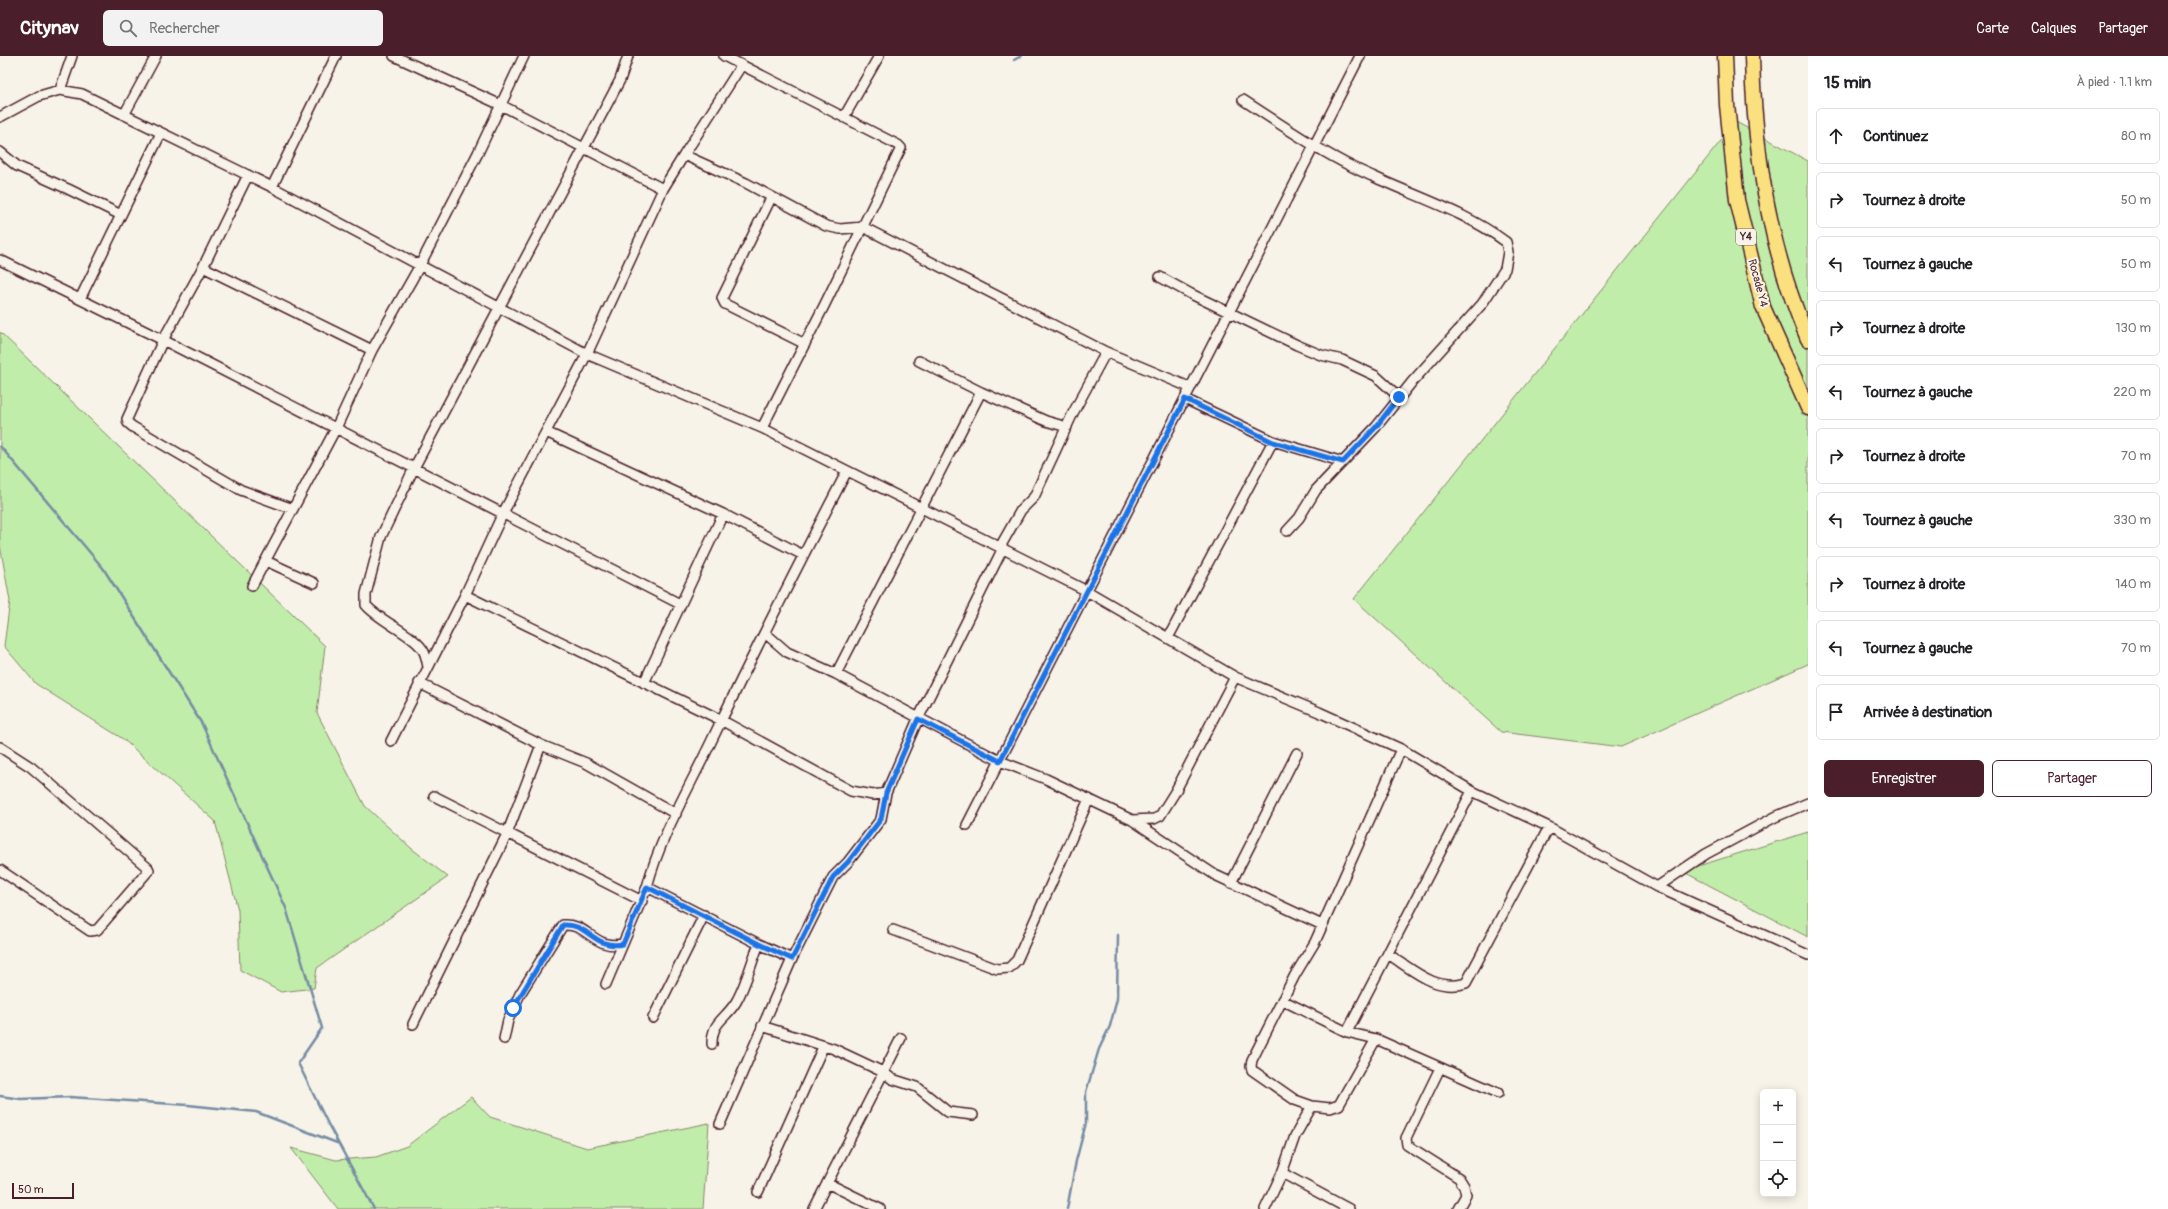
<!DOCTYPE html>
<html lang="fr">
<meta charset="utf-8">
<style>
:root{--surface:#fff;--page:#f2f2f2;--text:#202124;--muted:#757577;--line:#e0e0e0;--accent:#4a1f2b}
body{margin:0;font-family:Pangolin,sans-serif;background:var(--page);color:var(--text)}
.controls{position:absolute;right:12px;bottom:12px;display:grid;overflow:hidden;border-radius:6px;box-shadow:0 2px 10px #0003}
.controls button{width:36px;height:36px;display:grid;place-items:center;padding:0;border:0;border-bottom:1px solid var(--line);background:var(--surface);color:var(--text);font:20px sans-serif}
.scale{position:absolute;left:12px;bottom:10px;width:62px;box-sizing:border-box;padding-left:4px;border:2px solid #4a1f2b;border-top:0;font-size:11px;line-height:14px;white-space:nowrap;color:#4a1f2b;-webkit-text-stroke:3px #f7f3e8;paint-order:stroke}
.stop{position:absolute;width:12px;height:12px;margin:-9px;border:3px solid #1a73e8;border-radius:50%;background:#fff}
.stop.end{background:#1a73e8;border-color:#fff;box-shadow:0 1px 4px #0008}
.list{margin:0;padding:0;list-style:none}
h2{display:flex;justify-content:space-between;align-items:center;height:52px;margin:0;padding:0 16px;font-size:17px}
h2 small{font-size:13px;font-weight:400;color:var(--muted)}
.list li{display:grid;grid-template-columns:26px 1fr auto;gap:12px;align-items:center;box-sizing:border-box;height:56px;margin:0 8px 8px;padding:0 8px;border:1px solid var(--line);border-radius:6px}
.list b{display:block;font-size:15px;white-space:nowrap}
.list em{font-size:13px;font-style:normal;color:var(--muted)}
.actions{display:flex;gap:8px;padding:12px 16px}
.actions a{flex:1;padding:9px 0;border:1px solid var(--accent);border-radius:6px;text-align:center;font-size:14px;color:var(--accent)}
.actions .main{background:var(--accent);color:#fff}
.icon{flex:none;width:22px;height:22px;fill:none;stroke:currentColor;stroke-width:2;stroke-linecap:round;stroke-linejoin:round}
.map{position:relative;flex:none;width:1808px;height:1153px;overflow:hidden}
header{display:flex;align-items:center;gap:24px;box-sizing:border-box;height:56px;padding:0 20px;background:var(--accent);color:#fff}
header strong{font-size:19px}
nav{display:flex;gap:22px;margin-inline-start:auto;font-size:14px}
.search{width:280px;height:36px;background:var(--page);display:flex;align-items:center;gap:10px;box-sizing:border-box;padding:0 14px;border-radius:6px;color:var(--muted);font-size:15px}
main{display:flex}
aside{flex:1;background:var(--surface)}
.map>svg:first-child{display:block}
.green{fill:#c1edaa;stroke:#86866a}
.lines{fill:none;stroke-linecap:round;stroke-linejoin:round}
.stream{stroke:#768ca4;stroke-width:2.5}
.minor-casing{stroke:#4a1f2b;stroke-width:12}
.trunk-casing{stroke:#4a1f2b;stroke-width:17}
.minor{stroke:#f7f3e8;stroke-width:9}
.trunk{stroke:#fbe080;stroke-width:14}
.route{stroke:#1a73e8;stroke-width:5}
.labels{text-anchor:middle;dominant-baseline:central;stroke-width:4;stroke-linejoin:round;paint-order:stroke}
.shield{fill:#f7f3e8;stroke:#7e5f64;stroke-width:1}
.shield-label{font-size:10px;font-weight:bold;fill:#4a1f2b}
.street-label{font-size:11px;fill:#4a1f2b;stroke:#f7f3e8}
</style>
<header>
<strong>Citynav</strong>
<div class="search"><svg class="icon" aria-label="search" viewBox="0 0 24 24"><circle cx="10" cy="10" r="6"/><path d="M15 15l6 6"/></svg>Rechercher</div>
<nav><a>Carte</a><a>Calques</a><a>Partager</a></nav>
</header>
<main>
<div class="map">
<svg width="1808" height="1153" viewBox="0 0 1808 1153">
<rect width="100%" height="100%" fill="#f7f3e8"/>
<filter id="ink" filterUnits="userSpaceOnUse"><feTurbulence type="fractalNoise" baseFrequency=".025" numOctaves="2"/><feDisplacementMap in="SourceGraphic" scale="8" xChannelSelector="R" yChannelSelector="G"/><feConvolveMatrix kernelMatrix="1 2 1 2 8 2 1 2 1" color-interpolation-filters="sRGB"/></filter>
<g filter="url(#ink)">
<path class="green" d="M1736 66 1808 105V608L1621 691 1501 676 1354 543Z
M0 276 325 590 317 657 365 750 411 792 448 821 317 912 314 932 281 936 240 914 238 854 215 765 123 683 36 628 4 590 10 545 0 489Z
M1808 776V881L1682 815Z
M471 1041 490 1061 587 1092 709 1067 703 1153H338L291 1092 336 1104 376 1101 407 1090Z"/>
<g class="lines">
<path class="stream" d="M1014 4 1021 0
M0 390 103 512 202 668 286 852 322 972 298 1007 328 1068 374 1153
M0 1040 21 1043 70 1041 188 1049 256 1056 337 1087
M1067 1153 1076 1105 1086 1067V1036L1099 993 1110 970 1117 943 1118 879"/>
<defs>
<path id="minor" d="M394 0 501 49 663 133 684 99 746 127 826 170 840 173 863 171 1106 296 1189 331
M724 0 898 89 901 92 825 248 762 372
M60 34 72 0
M1243 44C1285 71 1326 100 1372 120 1417 141 1466 156 1506 186L1508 196 1505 213 1482 248 1412 326 1376 371 1316 434 1299 462 1287 475
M124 59 156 0
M0 61 39 40 60 34 82 38 272 131 587 298 663 133
M844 61 879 0
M0 96 17 110 68 133 121 159
M684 99 741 10
M248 119 203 211 163 284 127 363 128 367 133 371 241 434 293 453
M272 131 336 0
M771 142 722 242 725 248 805 288
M0 204 163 284 680 548
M203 211 372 294
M1160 221 1191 238 1297 289 1321 299 1342 304 1376 320 1399 341
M80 243 161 77
M919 305 981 336
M1185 343 1273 385 1343 406
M546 376 723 458 803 499
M1000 491 1021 454 1034 441 1073 357 1106 296
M266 505 314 527
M252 530 336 372 372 294 419 211 478 97 524 0
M465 539 721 664 851 735 873 739 886 737
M765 577 787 596 836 618 1000 705 1046 723 1132 764 1215 819 1322 869
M1168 582 1273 385
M428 611C427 606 426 600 424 596 417 580 379 565 366 549V538L381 481 414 412 620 24 628 0
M836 618 981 336 1046 365 1067 371
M419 627 541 689 586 707 676 758
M644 627 723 458
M391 685 465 539 503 457 587 298 762 372 1087 535 1235 621 1319 656 1401 693 1472 735 1549 771 1657 831 1706 798 1775 761 1808 747
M0 691 31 711 148 812 149 814 97 874 90 875 0 814
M434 740 642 845
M1132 764 1154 763 1160 760 1175 736 1235 621
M967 769 1360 0
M1231 827 1297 697
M647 831C660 781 688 734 710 688 754 596 800 505 847 415
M1657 831 1808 899
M893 874 997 913 1009 912 1017 904 1089 743
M1388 898C1412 913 1436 937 1466 927L1549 771
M606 928 647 831 759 888 792 903
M1282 944 1347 976
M653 962 704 859
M413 968 507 778 541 689
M762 970 834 993 883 1016 892 1023 917 1031 948 1056 973 1059
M504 983 508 964 520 938 563 869C589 867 593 894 623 888
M1376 983 1498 1037
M712 988C712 965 725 964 736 946 746 929 751 907 759 888
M1440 1012 1406 1082 1407 1089 1459 1122 1464 1130 1466 1139 1458 1153
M1312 1050 1330 1052 1339 1049 1376 983 1347 976 1472 735
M720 1068 792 903 833 821 848 806 881 763 886 737 918 663 1003 492
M1282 1117 1349 1153
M827 1127 880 1153
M758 1136 823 991
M814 1153 901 982
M1265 1153 1282 1117 1295 1080 1312 1050 1295 1044 1252 1014 1251 1010 1252 1004 1295 919 1315 886 1401 693"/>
<path id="trunk" d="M1725 0 1727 49 1737 144 1763 251 1808 352
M1752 0C1754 98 1769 193 1808 283"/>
</defs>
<use href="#minor" class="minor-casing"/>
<use href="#trunk" class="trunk-casing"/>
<use href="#minor" class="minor"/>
<use href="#trunk" class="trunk"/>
</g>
</g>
<g class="lines" filter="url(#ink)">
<path class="route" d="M513 952 563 869C589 867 594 894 623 888L647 831 759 888 792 903 833 821 848 806 881 763 886 737 918 663 1000 705 1185 343 1273 386 1343 406 1376 371 1399 341"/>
</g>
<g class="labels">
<rect class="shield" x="1736" y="173" width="20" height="16" rx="3"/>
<g class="shield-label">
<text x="1746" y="181">Y4</text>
</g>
<g class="street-label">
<text transform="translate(1758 227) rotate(75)">Rocade Y4</text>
</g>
</g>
</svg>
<div class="controls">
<button>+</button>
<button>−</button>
<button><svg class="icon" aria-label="locate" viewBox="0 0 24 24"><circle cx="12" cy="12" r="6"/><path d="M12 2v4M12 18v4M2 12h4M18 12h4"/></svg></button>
</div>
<div class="scale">50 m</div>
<div class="stop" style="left:513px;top:952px"></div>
<div class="stop end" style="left:1399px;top:341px"></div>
</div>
<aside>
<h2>15 min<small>À pied · 1.1 km</small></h2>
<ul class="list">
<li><svg class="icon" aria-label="ahead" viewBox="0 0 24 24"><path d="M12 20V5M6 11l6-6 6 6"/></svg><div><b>Continuez</b></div><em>80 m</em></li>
<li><svg class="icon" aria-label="right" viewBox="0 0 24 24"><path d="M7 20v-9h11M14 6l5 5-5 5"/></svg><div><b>Tournez à droite</b></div><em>50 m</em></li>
<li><svg class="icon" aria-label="left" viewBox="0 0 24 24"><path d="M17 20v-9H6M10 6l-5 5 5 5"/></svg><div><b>Tournez à gauche</b></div><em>50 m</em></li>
<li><svg class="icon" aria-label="right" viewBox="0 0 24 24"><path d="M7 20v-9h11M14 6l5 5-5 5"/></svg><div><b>Tournez à droite</b></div><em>130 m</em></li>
<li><svg class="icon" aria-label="left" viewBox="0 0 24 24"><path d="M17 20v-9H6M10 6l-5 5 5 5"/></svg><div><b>Tournez à gauche</b></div><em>220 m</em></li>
<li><svg class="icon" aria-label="right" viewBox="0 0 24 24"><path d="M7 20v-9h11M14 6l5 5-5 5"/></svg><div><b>Tournez à droite</b></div><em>70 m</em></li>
<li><svg class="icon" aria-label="left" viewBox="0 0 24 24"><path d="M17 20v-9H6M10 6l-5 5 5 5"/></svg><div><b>Tournez à gauche</b></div><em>330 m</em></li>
<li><svg class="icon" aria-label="right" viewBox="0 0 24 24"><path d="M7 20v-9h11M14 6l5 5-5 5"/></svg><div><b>Tournez à droite</b></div><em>140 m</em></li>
<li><svg class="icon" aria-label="left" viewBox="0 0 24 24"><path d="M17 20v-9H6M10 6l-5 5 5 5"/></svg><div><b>Tournez à gauche</b></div><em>70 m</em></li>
<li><svg class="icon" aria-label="arrive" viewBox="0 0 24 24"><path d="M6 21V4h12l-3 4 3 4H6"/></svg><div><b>Arrivée à destination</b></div></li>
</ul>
<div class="actions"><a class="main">Enregistrer</a><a>Partager</a></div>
</aside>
</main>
